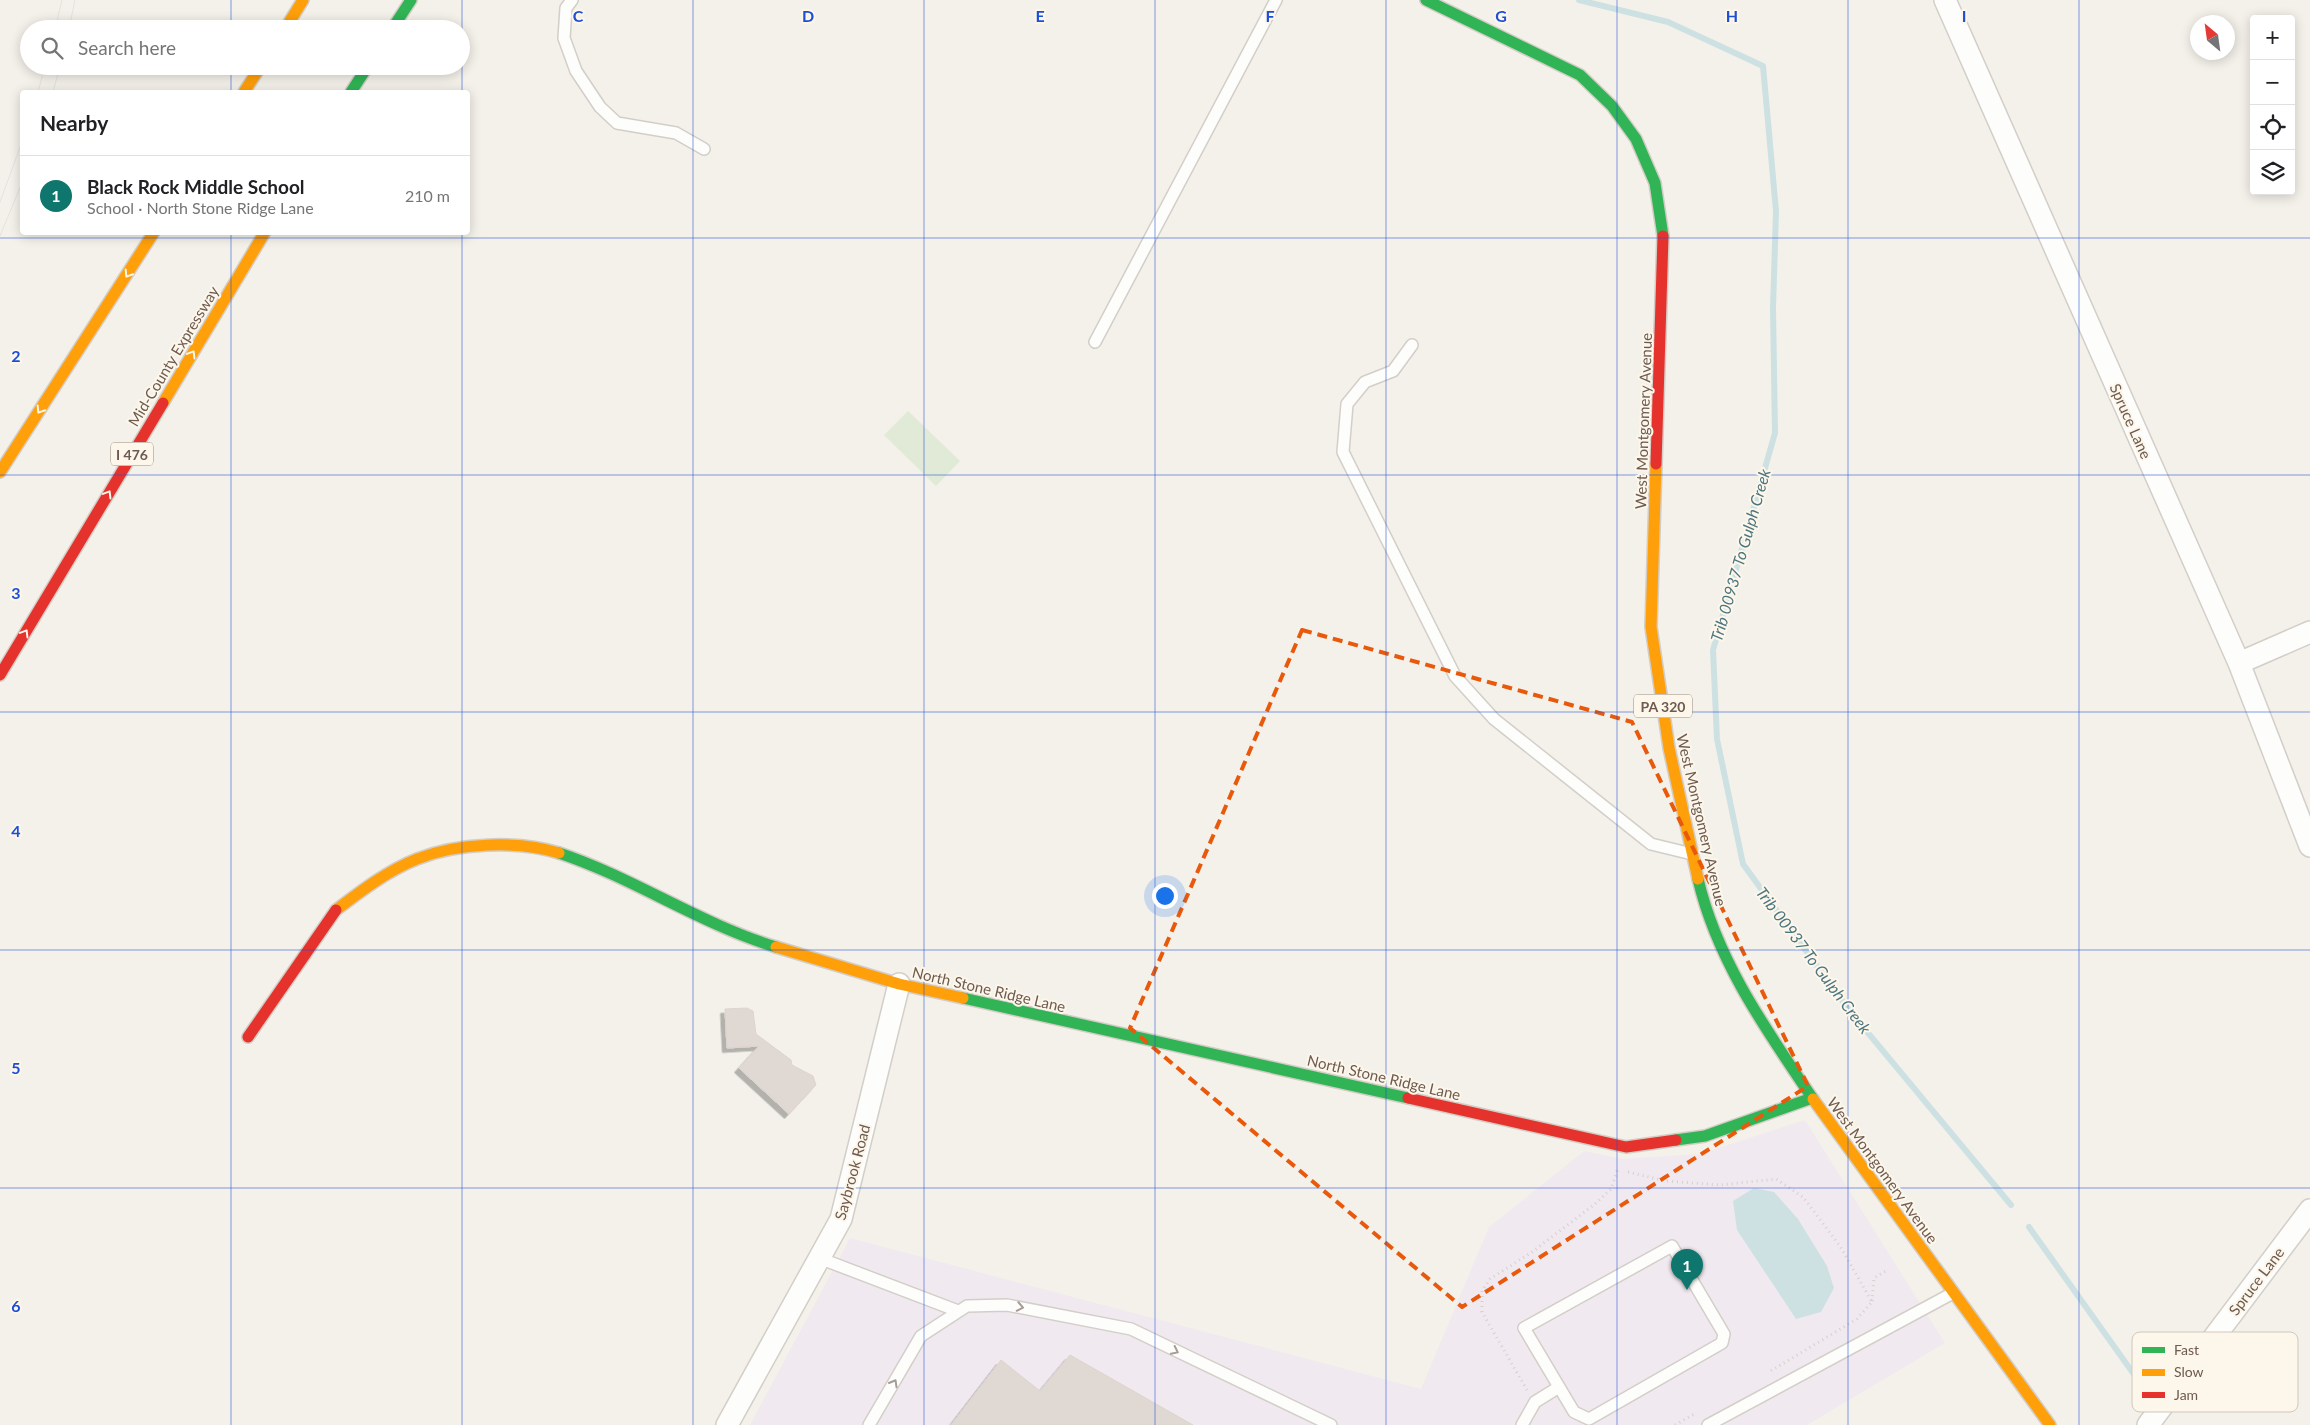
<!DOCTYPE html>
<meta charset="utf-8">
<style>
:root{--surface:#fff;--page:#f2f2f2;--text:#202124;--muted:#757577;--line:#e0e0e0;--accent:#0f766e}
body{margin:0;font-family:Lato,sans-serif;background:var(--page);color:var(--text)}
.controls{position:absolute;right:15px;top:15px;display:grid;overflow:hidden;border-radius:5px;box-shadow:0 2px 12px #0003}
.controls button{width:45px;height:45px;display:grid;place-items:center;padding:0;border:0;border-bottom:1px solid var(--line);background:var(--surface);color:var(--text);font:25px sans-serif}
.compass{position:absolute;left:2190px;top:15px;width:45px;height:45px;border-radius:50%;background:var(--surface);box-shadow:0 2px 12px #0003;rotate:331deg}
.you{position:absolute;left:1164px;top:895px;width:18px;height:18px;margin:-12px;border:4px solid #fff;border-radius:50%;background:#1a73e8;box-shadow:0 0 0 8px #1a73e833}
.badge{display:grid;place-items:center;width:32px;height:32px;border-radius:50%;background:var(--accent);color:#fff;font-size:16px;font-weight:700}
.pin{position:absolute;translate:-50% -41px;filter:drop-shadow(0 1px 2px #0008)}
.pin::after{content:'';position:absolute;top:26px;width:18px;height:15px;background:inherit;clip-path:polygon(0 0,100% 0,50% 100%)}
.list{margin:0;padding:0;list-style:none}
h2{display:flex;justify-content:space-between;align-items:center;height:65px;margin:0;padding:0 20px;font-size:21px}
h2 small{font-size:16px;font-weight:400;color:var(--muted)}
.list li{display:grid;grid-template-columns:32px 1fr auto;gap:15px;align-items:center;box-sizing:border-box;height:80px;padding:0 20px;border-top:1px solid var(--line)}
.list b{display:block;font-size:19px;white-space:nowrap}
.list p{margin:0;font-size:16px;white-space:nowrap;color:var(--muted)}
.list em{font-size:16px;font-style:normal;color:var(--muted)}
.icon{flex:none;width:28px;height:28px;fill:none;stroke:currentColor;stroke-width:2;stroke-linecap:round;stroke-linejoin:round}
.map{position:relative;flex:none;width:2310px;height:1425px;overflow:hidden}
.search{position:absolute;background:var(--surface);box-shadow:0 2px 12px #0003;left:20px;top:20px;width:450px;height:55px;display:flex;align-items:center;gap:12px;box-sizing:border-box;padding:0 18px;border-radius:28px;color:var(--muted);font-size:19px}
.panel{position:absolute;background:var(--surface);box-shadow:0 2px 12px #0003;left:20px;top:90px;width:450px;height:145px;border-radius:5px}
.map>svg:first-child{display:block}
.education{fill:#f1e9f0}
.green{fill:#e1ead6}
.water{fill:#cde1e3}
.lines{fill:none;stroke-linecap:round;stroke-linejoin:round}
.stream{stroke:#cde1e3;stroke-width:6}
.building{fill:#e0d9d3;stroke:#dcd4cd;filter:url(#shadow)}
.lane-casing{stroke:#d3cec8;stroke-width:14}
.street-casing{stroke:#d3cec8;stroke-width:24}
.fast-casing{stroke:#d3cdc6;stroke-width:14}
.slow-casing{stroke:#d3cdc6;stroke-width:14}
.jam-casing{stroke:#d3cdc6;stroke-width:14}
.path{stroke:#d6d0cb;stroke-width:3;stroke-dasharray:1 4;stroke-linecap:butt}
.lane{stroke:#fdfdfc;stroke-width:11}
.street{stroke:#fdfdfc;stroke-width:21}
.fast{stroke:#30b455;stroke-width:11}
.slow{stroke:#ff9f0a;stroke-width:11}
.jam{stroke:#e5322d;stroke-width:11}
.tram{stroke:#e4e2e3;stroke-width:1}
.oneway{stroke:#fcf6eb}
.oneway2{stroke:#a79b94}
.marked{fill:none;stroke:#e8590c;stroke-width:4;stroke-dasharray:10 6;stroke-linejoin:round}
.grid{fill:none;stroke:#1d4ed8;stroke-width:1;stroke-opacity:0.55}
.labels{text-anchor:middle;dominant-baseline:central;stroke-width:4;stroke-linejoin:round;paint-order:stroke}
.shield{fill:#fcf6eb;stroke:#99897d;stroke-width:1}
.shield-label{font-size:14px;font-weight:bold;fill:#6e5a4e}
.street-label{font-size:15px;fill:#6e5a4e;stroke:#fcf6eb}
.water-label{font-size:16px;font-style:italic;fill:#4b757f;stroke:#fcf6eb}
.key{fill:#fcf6eb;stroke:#d1c7bc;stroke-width:1}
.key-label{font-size:14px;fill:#6e5a4e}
.grid-label{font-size:16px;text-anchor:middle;font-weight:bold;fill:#1d4ed8;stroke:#fcf6eb;stroke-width:4;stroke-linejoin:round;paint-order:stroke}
</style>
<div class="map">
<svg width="2310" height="1425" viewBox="0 0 2310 1425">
<defs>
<filter id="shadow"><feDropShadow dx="-4.5" dy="4.5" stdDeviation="0" flood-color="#0004"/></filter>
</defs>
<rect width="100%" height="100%" fill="#f4f1ea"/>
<path class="education" d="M1805 1120 1945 1343 1807 1425H750L850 1238 1421 1389 1489 1227 1584 1151 1622 1159 1700 1154Z"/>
<path class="green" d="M908 411 960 461 936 486 884 435Z"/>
<path class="water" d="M1754 1188 1774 1192 1798 1219 1827 1266 1834 1288 1821 1312 1796 1319 1737 1230 1733 1201Z"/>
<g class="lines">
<path class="stream" d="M1579 0 1668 22 1763 66 1776 211 1773 308 1775 433 1713 650 1717 739 1743 864 1849 1010 2011 1205
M2029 1227 2133 1373"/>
</g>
<path class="building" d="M747 1008 753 1011 756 1034 791 1060 792 1065 813 1076 816 1085 789 1114 739 1068 759 1046 727 1048 725 1009Z
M1070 1355 1193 1425H951L1001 1360 1040 1391Z"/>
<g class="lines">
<defs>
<path id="lane" d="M572 0 566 8 564 38 576 71 600 107 617 123 676 133 704 149
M1095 342 1276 0
M1412 345 1393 371 1365 382 1347 404 1343 452 1455 676 1494 719 1651 844 1692 854
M1672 1246 1724 1334 1722 1343 1589 1419 1574 1412 1524 1328Z
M819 1258 958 1311
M869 1425 921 1336 967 1306 1007 1305 1131 1329 1331 1425
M1522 1425 1535 1402 1559 1387
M1708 1425 1953 1293"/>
<path id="street" d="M1945 0 2239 663 2310 846
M2239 663 2310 632
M727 1425 841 1219 899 984
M2148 1425 2310 1210"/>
<path id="fast" d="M1426 0 1580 75 1612 106 1636 139 1655 183 1663 236
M392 29 411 0
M351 92 368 66
M559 853C634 878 700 924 776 947
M1698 879C1717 961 1767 1031 1813 1099
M963 998 1408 1098
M1676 1140 1705 1136 1812 1098"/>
<path id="slow" d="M285 29 303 0
M244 92 261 66
M163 403 265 232
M1656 464 1651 627 1669 748 1698 879
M0 472 154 232
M336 910C361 891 387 871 417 859 457 843 517 840 559 853
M776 947 899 984 963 998
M1813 1099 2050 1425"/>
<path id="jam" d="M1656 464 1663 236
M0 675 163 403
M248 1037 336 910
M1408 1098 1626 1147 1676 1140"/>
</defs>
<use href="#lane" class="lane-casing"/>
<use href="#street" class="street-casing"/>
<use href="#fast" class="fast-casing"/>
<use href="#slow" class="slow-casing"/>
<use href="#jam" class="jam-casing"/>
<path class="path" d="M1628 1172 1666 1181 1720 1185 1776 1179 1803 1197 1840 1246 1872 1302 1857 1319 1769 1372
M1872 1301 1874 1278 1886 1271
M1527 1390 1482 1312V1291L1490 1279 1532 1252 1595 1204 1611 1189 1618 1168
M1675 1425 1696 1413"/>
<use href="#lane" class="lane"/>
<use href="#street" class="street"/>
<use href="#fast" class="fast"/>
<use href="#slow" class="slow"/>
<use href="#jam" class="jam"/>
<path class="tram" d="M55 29 62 0
M69 29 75 0
M38 92 45 66
M53 92 60 66
M0 202 22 142
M0 236 22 183"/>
</g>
<defs><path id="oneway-chevron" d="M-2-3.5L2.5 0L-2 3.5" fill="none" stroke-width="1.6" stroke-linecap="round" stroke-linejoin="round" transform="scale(1.25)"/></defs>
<g class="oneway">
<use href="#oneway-chevron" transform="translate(128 274) rotate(123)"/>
<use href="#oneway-chevron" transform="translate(192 354) rotate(-59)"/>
<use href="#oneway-chevron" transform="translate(40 410) rotate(123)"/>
<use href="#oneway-chevron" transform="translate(108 494) rotate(-59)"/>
<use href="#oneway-chevron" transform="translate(25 633) rotate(-59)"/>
</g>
<g class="oneway2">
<use href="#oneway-chevron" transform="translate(1020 1307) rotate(11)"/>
<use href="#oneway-chevron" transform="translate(1175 1351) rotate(26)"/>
<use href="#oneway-chevron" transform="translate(894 1383) rotate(-60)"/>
</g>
<path class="marked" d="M1302 630 1632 722 1808 1086 1462 1307 1130 1028Z"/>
<path class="grid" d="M231 0V29M462 0V92M693 0V1425M924 0V1425M1155 0V1425M1386 0V1425M1617 0V1425M1848 0V1425M2079 0V1425M231 66V92M231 232V1425M462 232V1425M0 238H2310M0 475H2310M0 712H2310M0 950H2310M0 1188H2310"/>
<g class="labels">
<g class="shield">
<rect x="111" y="442.5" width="42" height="23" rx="4"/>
<rect x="1634" y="694.5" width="58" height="23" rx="4"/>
</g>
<g class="shield-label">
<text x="132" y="454">I 476</text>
<text x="1663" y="706">PA 320</text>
</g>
<g class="street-label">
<text transform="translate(173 356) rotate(-59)">Mid-County Expressway</text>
<text transform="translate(1643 421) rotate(-88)">West Montgomery Avenue</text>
<text transform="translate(2131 421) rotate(66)">Spruce Lane</text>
<text transform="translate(1702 820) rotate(77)">West Montgomery Avenue</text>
<text transform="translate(989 989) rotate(13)">North Stone Ridge Lane</text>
<text transform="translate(1384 1077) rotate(13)">North Stone Ridge Lane</text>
<text transform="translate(1883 1170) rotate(54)">West Montgomery Avenue</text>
<text transform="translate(852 1172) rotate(-75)">Saybrook Road</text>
<text transform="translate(2256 1281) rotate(-53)">Spruce Lane</text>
</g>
<g class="water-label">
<text transform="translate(1740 555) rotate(-74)">Trib 00937 To Gulph Creek</text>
<text transform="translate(1814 960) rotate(53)">Trib 00937 To Gulph Creek</text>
</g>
</g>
<rect x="2132" y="1332" width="166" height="80" rx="8" class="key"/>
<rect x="2142" y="1347" width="23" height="6" fill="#30b455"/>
<rect x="2142" y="1369" width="23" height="7" fill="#ff9f0a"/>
<rect x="2142" y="1392" width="23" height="6" fill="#e5322d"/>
<g class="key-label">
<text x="2174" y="1355">Fast</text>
<text x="2174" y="1377">Slow</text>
<text x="2174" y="1400">Jam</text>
</g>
<g class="grid-label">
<text x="578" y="22">C</text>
<text x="808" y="22">D</text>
<text x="1040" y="22">E</text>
<text x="1270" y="22">F</text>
<text x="1501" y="22">G</text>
<text x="1732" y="22">H</text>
<text x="1964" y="22">I</text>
<text x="16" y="362">2</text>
<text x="16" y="599">3</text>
<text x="16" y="837">4</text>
<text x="16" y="1074">5</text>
<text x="16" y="1312">6</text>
</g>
</svg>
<div class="controls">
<button>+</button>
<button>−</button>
<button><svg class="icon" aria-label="locate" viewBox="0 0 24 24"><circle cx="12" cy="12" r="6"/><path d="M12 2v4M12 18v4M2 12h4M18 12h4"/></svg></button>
<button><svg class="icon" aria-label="layers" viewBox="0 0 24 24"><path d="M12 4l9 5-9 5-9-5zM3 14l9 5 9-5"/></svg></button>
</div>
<svg class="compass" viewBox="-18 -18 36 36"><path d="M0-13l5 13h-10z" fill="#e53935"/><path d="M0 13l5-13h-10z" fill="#757577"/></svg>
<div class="you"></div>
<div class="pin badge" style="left:1687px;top:1290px">1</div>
<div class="search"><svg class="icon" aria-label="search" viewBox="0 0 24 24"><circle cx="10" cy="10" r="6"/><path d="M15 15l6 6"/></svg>Search here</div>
<section class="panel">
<h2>Nearby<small></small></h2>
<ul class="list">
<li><span class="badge">1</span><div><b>Black Rock Middle School</b><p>School · North Stone Ridge Lane</p></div><em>210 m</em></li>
</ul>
</section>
</div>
